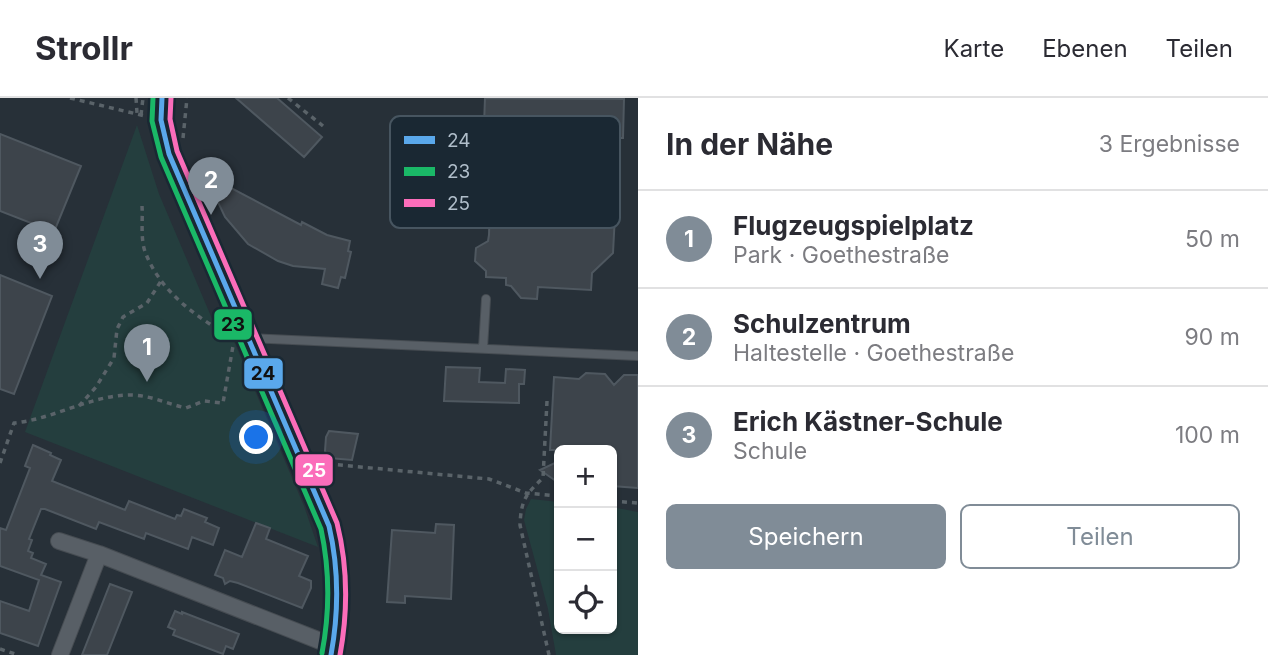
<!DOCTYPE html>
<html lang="de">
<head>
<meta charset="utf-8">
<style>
	body { margin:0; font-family:Inter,sans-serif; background:#f2f2f3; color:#2b2b33 }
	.controls { position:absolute; right:21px; bottom:21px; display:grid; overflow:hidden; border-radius:10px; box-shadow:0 2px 5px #0004 }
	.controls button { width:63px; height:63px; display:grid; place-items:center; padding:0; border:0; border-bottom:2px solid #e1e1e2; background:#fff; color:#2b2b33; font:35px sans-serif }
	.you { position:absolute; left:257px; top:340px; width:24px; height:24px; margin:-18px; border:5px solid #fff; border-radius:50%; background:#1a73e8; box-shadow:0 0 0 10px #1a73e833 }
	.badge { display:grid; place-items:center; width:46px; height:46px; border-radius:50%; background:#808c97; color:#fff; font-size:23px; font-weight:700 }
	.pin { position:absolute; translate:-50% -58px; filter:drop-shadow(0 2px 4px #0008) }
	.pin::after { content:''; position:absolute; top:37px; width:24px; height:21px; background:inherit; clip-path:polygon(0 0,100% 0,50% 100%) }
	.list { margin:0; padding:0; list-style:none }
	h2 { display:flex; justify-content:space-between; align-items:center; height:91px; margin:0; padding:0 28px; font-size:30px }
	h2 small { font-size:23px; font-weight:400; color:#7c7c81 }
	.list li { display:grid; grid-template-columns:46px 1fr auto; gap:21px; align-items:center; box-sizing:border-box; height:98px; padding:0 28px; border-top:2px solid #e1e1e2 }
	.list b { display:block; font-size:26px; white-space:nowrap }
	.list p { margin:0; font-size:23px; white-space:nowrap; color:#7c7c81 }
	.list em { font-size:23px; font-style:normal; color:#7c7c81 }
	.actions { display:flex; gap:14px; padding:21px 28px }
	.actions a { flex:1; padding:16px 0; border:2px solid #808c97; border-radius:10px; text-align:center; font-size:24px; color:#808c97 }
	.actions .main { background:#808c97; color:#fff }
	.icon { flex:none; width:38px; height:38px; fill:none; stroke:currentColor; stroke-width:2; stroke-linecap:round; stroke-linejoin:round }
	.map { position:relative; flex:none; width:638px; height:557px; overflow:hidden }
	header { display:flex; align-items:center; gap:42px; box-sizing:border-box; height:98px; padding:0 35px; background:#fff; border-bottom:2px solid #e1e1e2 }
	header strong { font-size:33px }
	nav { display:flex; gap:38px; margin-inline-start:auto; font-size:24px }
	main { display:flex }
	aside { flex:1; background:#fff }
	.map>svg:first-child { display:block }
</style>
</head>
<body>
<header>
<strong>Strollr</strong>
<nav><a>Karte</a><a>Ebenen</a><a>Teilen</a></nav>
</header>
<main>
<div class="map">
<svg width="638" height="557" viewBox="0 0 638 557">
	<rect width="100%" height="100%" fill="#273038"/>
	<path fill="#243e3e" d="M137,27L159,96L213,223L230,234L304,408L318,449L25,334Z
		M531,401L559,404V531H612V409L638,414V557H556L548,511L524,422L526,411Z"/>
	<path fill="#3d444b" stroke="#4f5860" stroke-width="2" d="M236,0H277L322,39L304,59Z
		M485,0L624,1L623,40H619L613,155L592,175L591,192L538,189L537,201L521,200L511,188L506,187V180L486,179V173L475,163L476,150L488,143L489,137L490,101L479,91L480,78L492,71V66H513V56L596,60L597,43L484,27Z
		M0,36L81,68L54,134L0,113Z
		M212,80L301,127L302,124L327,137L350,143L348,153L351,154L345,180L341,179L338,190L322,186L325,171L293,168L278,163L248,146L225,119L216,100Z
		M0,177L52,198L14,296L0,291Z
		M446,269L480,270L479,284L505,285L506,271L525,272L524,286H519V305L444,303Z
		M586,275L605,276L614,287L624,277H638V390L612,388V352H550L554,279L579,281Z
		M329,333L358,336L352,362L329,360L325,353L326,339Z
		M33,347L51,355L50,357L61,362L52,383L125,412L129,403L175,421L177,417L181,418L184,411L207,420L205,424L219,430L213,447L192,439L188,451L146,435L144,441L99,424L96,431L45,411H41L29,441L32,442L28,453L33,455L31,460L46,466L41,477L61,484L38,548L0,535V503L29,513L39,482L0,468V430L6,432L30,370L25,368Z
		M559,363V385L540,372Z
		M256,425L270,430L266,441L308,458L299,478L311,483V490L302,510L238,485L230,483L225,486L223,480L215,477L225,452L242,459Z
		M436,426L454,427L451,501L405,498V505L387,504L392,432L435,435Z
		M110,486L132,494L111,547L107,557H82Z
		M175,513L182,516V514L239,536L233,551L226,548L223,556L173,537L175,532L168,529Z"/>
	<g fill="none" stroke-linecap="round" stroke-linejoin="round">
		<g stroke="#464c52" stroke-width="10">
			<path id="lane" d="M247,240L638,258
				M483,250L486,201"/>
		</g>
		<g stroke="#464c52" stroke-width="18">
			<path id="street" d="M162,0L161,22L169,56L329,428C340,469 340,515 331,557
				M59,443L99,456L333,548
				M60,557L99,456"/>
		</g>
		<path stroke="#5a6369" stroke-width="3.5" stroke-dasharray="5 5" stroke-linecap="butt" d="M70,0L145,18
			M136,0L137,15
			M288,0L323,28
			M141,17L143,0
			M183,40L187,0
			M142,108C143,122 140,143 146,156C161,194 196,219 230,238
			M547,303L543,380C526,396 521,402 520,427L549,557
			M79,308L96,289L114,260L117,231L123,219L147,205L161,183
			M0,365L14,325C55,321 92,296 133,297C152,298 168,306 186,310L204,303L223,305L233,248
			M318,365L489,381L526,395L559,398
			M612,403L638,405
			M0,551L18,557"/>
		<use href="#lane" stroke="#585f66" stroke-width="8"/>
		<use href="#street" stroke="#585f66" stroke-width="16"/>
		<g stroke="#1a2833" stroke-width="10">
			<path id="bus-1" d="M162,0L161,22L169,56L329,428C339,471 339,513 331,557"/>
		</g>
		<g stroke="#1a2833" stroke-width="10">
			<path id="bus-2" d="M153,0L152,23L161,59L321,431C330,473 330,513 322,555"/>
		</g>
		<g stroke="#1a2833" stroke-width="10">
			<path id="bus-3" d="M171,0L170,21L177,53L337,425C348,469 348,513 340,557"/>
		</g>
		<use href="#bus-1" stroke="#5aa8eb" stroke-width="5"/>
		<use href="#bus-2" stroke="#1ab867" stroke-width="5"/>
		<use href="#bus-3" stroke="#fb6dba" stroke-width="5"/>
	</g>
	<rect x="390" y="18" width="230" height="112" rx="10" fill="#1a2833" stroke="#475560" stroke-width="2"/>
	<rect x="404" y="38" width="31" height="8" fill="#5aa8eb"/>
	<rect x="404" y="69" width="31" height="9" fill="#1ab867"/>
	<rect x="404" y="101" width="31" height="8" fill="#fb6dba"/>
	<g font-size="19" fill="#b0beca">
		<text x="447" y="49">24</text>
		<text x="447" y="80">23</text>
		<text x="447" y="112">25</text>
	</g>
	<g stroke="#1a2833" stroke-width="2.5">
		<rect x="213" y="210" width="40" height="33" rx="7" fill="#1ab867"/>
		<rect x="243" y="259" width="41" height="33" rx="7" fill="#5aa8eb"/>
		<rect x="294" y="355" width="40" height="34" rx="7" fill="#fb6dba"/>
	</g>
	<g font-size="19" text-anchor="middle" font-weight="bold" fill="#fff">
		<text x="314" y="379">25</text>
	</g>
	<g font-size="19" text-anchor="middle" font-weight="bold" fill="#111">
		<text x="233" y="233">23</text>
		<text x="263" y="282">24</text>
	</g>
</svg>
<div class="controls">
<button>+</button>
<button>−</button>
<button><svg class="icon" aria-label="locate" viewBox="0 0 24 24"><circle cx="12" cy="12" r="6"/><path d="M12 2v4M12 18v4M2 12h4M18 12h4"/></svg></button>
</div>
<div class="you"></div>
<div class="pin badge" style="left:147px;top:284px">1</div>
<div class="pin badge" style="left:211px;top:117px">2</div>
<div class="pin badge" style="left:40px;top:181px">3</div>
</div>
<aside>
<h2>In der Nähe<small>3 Ergebnisse</small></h2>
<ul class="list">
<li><span class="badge">1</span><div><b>Flugzeugspielplatz</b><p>Park · Goethestraße</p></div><em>50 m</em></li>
<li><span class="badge">2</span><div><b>Schulzentrum</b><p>Haltestelle · Goethestraße</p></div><em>90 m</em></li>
<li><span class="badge">3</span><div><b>Erich Kästner-Schule</b><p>Schule</p></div><em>100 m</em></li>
</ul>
<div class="actions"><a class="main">Speichern</a><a>Teilen</a></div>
</aside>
</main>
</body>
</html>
